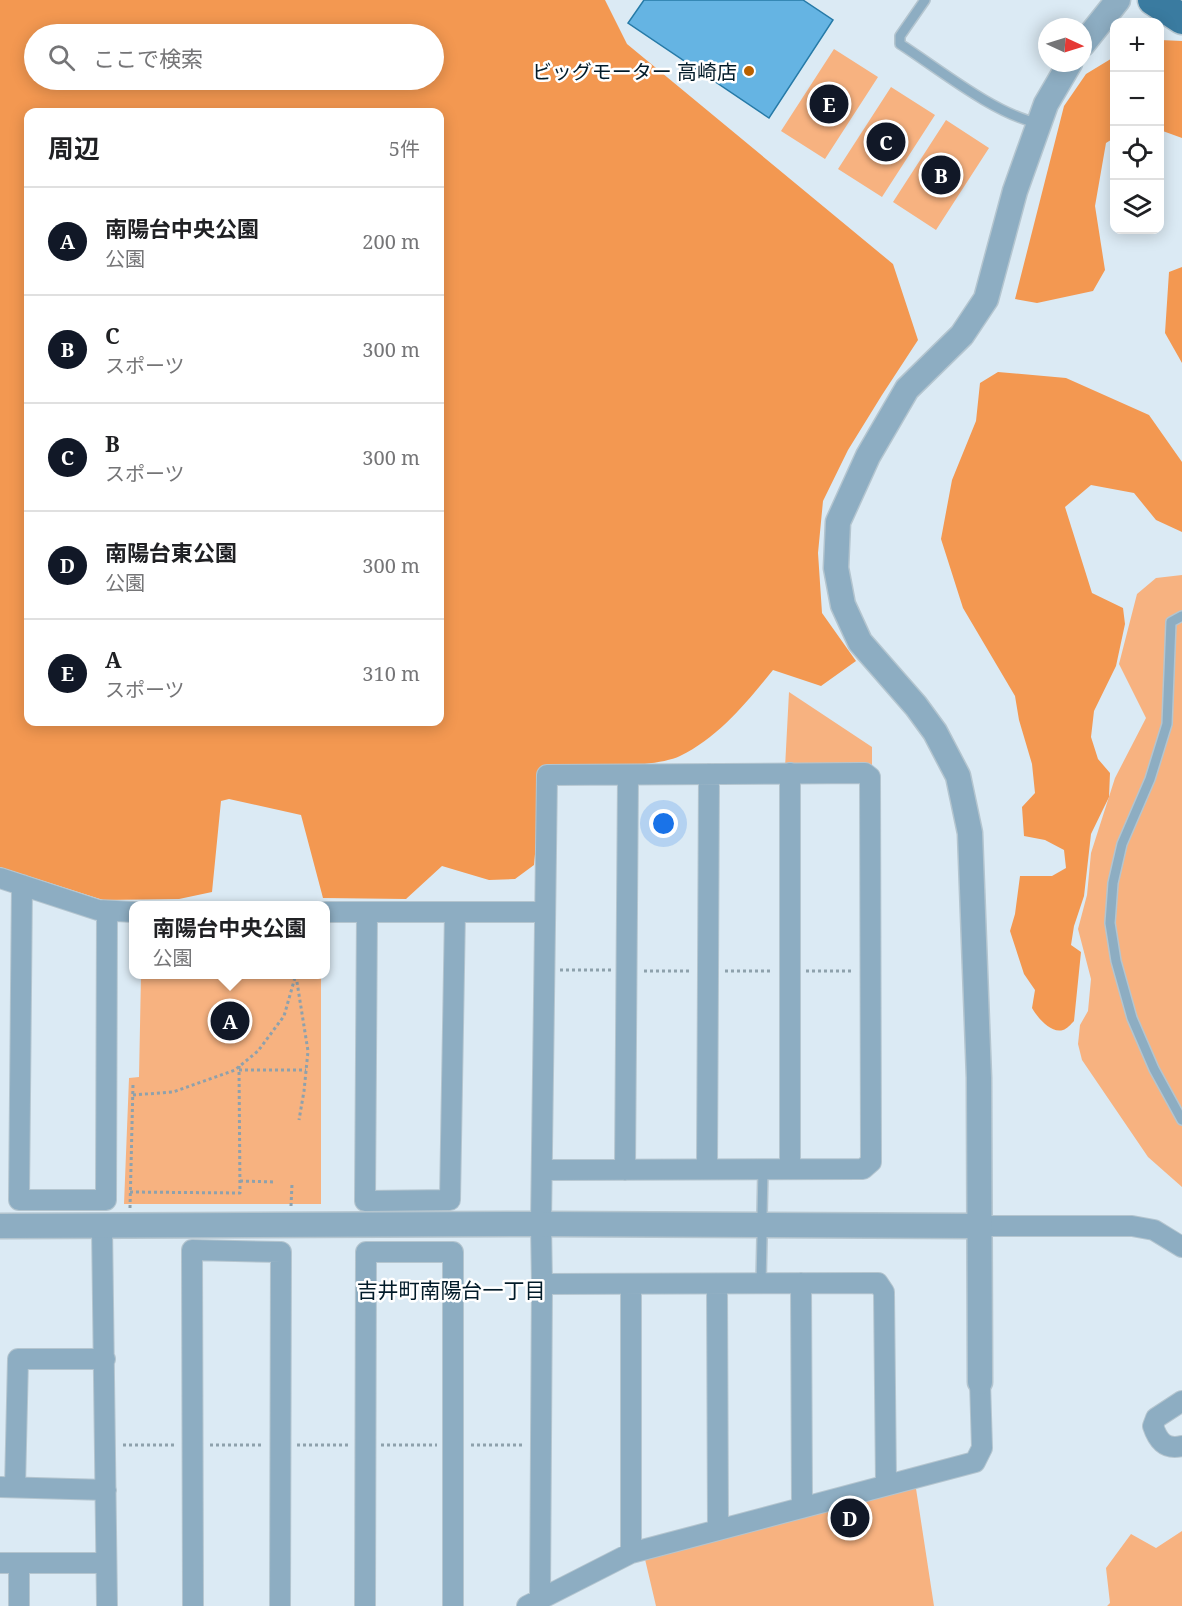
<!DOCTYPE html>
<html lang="ja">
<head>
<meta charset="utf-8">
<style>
	body { margin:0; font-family:"Noto Serif","Noto Sans JP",serif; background:#f6f6f6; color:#202124 }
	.controls { position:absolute; right:18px; top:18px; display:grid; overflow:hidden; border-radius:12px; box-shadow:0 3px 15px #0003 }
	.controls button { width:54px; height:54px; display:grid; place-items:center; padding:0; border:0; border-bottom:2px solid #e0e0e0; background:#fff; color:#202124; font:30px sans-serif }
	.compass { position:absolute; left:1038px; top:18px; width:54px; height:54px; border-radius:50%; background:#fff; box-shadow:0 3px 15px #0003; rotate:94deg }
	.you { position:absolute; left:664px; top:824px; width:21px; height:21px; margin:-15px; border:4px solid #fff; border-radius:50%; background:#1a73e8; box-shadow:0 0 0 9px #1a73e833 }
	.badge { display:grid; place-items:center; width:39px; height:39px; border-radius:50%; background:#111827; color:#fff; font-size:20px; font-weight:700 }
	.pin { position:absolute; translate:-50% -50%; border:3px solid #fff; box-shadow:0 2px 6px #0006 }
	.popup { position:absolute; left:129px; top:901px; width:201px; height:78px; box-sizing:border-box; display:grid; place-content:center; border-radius:12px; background:#fff; filter:drop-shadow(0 2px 4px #0005); font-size:20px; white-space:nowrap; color:#757577 }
	.popup b { font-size:22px; color:#202124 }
	.popup::after { content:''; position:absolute; left:50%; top:100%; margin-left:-12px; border:12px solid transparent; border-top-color:#fff }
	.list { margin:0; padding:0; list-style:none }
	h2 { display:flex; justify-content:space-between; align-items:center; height:78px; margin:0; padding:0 24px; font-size:26px }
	h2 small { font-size:20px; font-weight:400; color:#757577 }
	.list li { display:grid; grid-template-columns:39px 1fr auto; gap:18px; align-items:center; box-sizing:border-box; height:108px; padding:0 24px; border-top:2px solid #e0e0e0 }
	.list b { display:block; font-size:22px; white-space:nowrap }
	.list p { margin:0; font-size:20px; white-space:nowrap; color:#757577 }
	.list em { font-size:20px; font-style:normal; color:#757577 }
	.icon { flex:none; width:33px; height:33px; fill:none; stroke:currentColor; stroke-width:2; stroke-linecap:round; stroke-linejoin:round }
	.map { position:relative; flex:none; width:1182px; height:1606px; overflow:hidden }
	.search { position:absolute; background:#fff; box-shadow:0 3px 15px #0003; left:24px; top:24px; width:420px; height:66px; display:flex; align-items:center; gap:15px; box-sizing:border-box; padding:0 21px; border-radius:33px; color:#757577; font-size:22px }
	.panel { position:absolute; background:#fff; box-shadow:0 3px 15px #0003; left:24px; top:108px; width:420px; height:618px; border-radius:12px }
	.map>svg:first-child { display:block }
</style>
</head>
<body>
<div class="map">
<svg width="1182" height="1606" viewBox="0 0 1182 1606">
	<rect width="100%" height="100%" fill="#dbeaf4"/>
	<path fill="#f7b280" d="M834,49L878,77L825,159L781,131Z
		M891,87L935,115L882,197L838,169Z
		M946,120L989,148L936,230L893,202Z
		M1182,575V1187L1148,1157L1082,1060L1078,1044L1080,1025L1088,1011L1091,979L1078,929L1087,895L1091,853L1115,778L1146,718L1119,664L1137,594L1156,578Z
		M789,692L872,747V770L785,768Z
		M141,975H321V1204H124L129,1078L139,1077Z
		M915,1482L934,1606H656L644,1555Z
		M1182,1531V1606H1107L1110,1603L1106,1568L1131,1534L1156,1548Z"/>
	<path fill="#f39851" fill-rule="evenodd" d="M0,0H605L627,44L893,264L918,340L882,395L848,450L823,501L818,553L822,613L856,661L821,686L773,670C746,703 719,737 680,756C653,769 575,766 543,767L534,865L515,879L489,880L442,866L406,899L323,898L301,815L229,799L221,801L212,892L179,899L103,900L0,867ZM34,34H434V80H34ZM28,112H440V722H28Z
		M1160,40L1182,41V138L1160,130Z
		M1114,57V138L1106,143L1095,206L1105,270L1093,291L1037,303L1015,299L1064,106L1086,74Z
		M1182,267V363L1165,333L1169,272Z
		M998,372L1066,378L1149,415L1182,462V532L1156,520L1134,493L1091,485L1065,507L1092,593L1123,608L1125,624L1116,666L1094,711L1091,737L1098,759L1110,773L1109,797L1091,834L1084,896L1074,926L1071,945L1081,952L1074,1021C1071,1024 1067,1029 1063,1030C1051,1034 1037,1017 1032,1008L1035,990L1024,974L1010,931L1015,914L1020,876H1052L1066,868L1064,850L1045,840L1024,836L1022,807L1035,793L1032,764L1019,720L1015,696L963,608L941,539L952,480L976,421L980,383Z"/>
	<path fill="#65b4e3" stroke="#267aa7" stroke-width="1.5" d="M644,0H803L833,20L769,118L628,23Z"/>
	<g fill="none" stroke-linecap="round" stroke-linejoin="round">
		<g stroke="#b4c5cf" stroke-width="12">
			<path id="service" d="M925,0L900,36V44C939,69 993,113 1037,123
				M1182,616L1171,622L1167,724L1150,779L1122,844L1113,883L1110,923L1116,961L1132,1018L1154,1069L1182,1120
				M762,1216L763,1169
				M761,1283L762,1237"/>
		</g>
		<g stroke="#b4c5cf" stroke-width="22">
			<path id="minor" d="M0,878L98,910L134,912
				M22,885L19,1200H106L107,911
				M326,912H544
				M367,912L365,1201L450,1200L455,912
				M707,1169L709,774
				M790,1169V773
				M625,1170L628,775
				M102,1226L107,1606
				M978,1226H1132L1154,1230L1182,1247
				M801,1283L802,1508
				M542,1284L878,1283L884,1292L886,1485
				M717,1284L718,1530
				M1182,1401L1156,1418L1153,1426C1158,1441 1165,1450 1182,1446
				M0,1487L106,1490
				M15,1487L18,1359H105
				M631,1553V1284
				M0,1563H106
				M540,1599L542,1284L541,1224L547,775L865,773L870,777L871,1162L863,1169L543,1170
				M19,1606V1563
				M193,1606L192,1250L281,1252L280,1606
				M365,1606L366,1252H453V1606
				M527,1606L631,1553L975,1462L982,1448L980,1382"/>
		</g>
		<g stroke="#b4c5cf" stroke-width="27">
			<path id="tertiary" d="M1083,44L1118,0
				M0,1226L541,1224L978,1226
				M980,1382L979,1078L970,833L958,776L935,732L916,706L860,642L843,605L836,568L838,522L868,456L907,389L962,335L986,299L1015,191L1046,104L1070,63"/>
		</g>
		<g stroke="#b4c5cf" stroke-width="33">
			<path id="primary" d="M1153,0L1182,19"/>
		</g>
		<path stroke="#8ea1ac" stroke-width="3" stroke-dasharray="3 3" stroke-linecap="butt" d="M560,970H611
			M644,971H692
			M725,971H773
			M806,971H854
			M296,976L308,1051L304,1091L299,1120
			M239,1070H306
			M133,1095L173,1092L235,1070L258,1051L284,1016L296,974
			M240,1181L276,1182
			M130,1192L240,1193L239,1066
			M291,1206L292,1184
			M130,1208L133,1084
			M123,1445H176
			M210,1445H263
			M297,1445H350
			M381,1445H437
			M471,1445H524"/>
		<use href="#service" stroke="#8dadc2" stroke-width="9"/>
		<use href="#minor" stroke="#8dadc2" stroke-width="20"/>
		<use href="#tertiary" stroke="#8dadc2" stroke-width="24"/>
		<use href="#primary" stroke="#3a7ba0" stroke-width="30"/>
	</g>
	<circle fill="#ba6100" stroke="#fff" stroke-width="2" cx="749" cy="71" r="6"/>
	<g text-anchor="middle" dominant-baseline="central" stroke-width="5" stroke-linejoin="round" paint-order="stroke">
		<g font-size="20" fill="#021b29" stroke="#fff" text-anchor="end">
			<text x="737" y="71">ビッグモーター 高崎店</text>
		</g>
		<g font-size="21" fill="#021b29" stroke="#fff">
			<text x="451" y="1290">吉井町南陽台一丁目</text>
		</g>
	</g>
</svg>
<div class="controls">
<button>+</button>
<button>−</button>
<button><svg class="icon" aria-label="locate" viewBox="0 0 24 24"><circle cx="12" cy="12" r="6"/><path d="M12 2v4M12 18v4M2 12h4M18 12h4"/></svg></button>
<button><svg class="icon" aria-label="layers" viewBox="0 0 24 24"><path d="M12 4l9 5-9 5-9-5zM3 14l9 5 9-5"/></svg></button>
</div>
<svg class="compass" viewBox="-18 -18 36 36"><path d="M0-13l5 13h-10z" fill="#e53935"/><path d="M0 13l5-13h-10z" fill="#757577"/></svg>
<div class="you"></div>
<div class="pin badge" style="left:230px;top:1021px">A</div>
<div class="popup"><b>南陽台中央公園</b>公園</div>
<div class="pin badge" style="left:941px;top:175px">B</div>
<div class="pin badge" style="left:886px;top:142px">C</div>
<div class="pin badge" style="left:850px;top:1518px">D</div>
<div class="pin badge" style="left:829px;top:104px">E</div>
<div class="search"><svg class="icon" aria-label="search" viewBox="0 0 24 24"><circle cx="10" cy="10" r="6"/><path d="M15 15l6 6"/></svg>ここで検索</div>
<section class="panel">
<h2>周辺<small>5件</small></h2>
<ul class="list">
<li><span class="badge">A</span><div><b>南陽台中央公園</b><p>公園</p></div><em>200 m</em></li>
<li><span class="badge">B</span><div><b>C</b><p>スポーツ</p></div><em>300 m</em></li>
<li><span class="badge">C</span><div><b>B</b><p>スポーツ</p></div><em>300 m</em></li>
<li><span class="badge">D</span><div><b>南陽台東公園</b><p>公園</p></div><em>300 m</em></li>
<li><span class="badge">E</span><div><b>A</b><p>スポーツ</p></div><em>310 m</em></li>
</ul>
</section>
</div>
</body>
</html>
